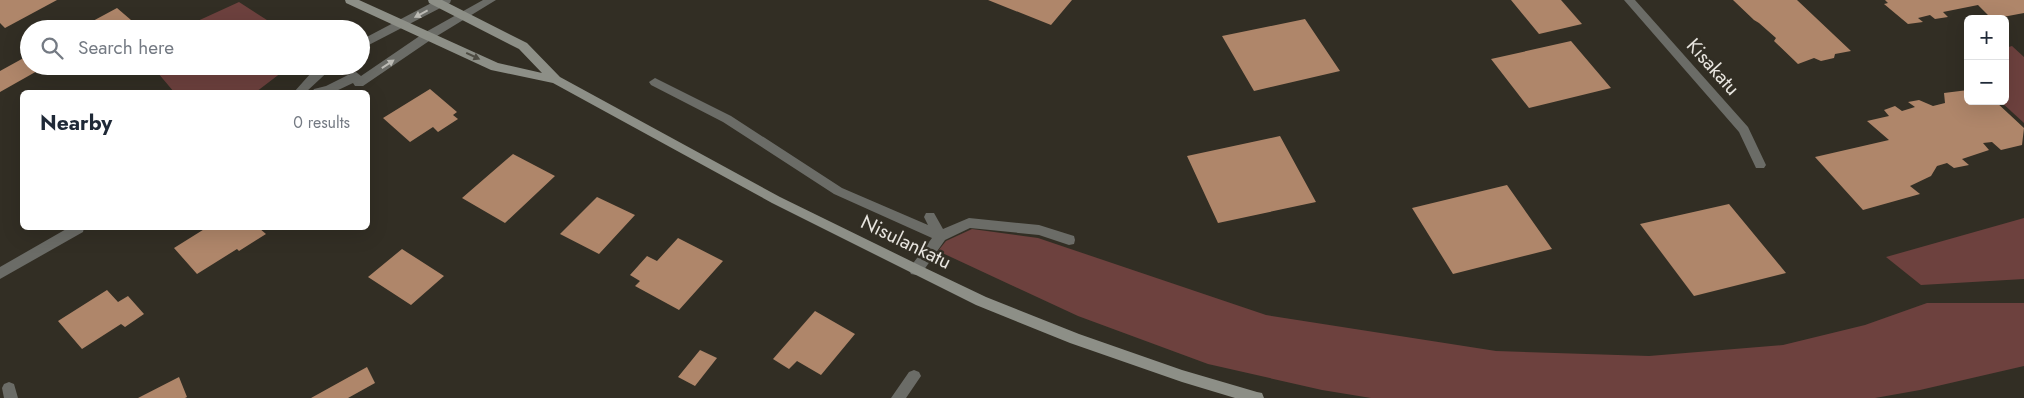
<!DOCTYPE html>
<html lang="en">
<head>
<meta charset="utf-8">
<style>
	body { margin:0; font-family:Jost,sans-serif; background:#f2f2f3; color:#1f2937 }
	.controls { position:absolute; right:15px; top:15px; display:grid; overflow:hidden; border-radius:8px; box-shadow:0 5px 20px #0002 }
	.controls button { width:45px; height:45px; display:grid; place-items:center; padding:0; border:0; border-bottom:1px solid #e0e1e3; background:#fff; color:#1f2937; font:25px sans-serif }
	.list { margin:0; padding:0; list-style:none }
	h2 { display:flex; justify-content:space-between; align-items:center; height:65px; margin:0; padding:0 20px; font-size:21px }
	h2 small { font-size:16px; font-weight:400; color:#747a83 }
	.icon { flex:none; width:28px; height:28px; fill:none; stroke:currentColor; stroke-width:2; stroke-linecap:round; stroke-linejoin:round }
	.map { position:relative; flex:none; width:2024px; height:398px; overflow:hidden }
	.search { position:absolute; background:#fff; box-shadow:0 5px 20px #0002; left:20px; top:20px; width:350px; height:55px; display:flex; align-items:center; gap:12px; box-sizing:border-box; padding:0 18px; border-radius:28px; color:#747a83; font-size:19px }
	.panel { position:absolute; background:#fff; box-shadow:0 5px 20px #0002; left:20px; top:90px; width:350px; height:140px; border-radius:8px }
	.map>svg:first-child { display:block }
</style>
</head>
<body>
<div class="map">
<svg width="2024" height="398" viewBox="0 0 2024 398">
	<rect width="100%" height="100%" fill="#322e24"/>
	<path fill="#6d413e" d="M239,2L281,29H180Z
		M2012,46L2024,57V123L2000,101H2005V48Z
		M152,66H290L256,92H174Z
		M2024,218V279L1921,285L1886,257Z
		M972,229L1038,238L1266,315L1496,351L1649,356L1783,345L1865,325L1927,303H2024V366L1920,390L1875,398H1371L1322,390L1208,364L1078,316L938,251L946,241Z"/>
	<path fill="#af866a" d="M0,0H57L5,28L0,23Z
		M988,0H1072L1051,25Z
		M1511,0H1561L1582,24L1539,34Z
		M1733,0H1797L1851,51L1835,54L1834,58L1821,61L1814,58L1798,64L1774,41L1776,38L1759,23L1754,20Z
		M1885,0H2024V13L1992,19L1978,5L1943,12L1948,17L1935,19L1930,15L1918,18L1923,22L1908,24L1884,4L1888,3Z
		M117,8L131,20L114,29H78Z
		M1305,19L1340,71L1254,91L1222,36Z
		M1571,41L1611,88L1529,108L1491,59Z
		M29,55V66H46L0,92V71Z
		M430,89L457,112L453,115L458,119L438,132L433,127L410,142L383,118Z
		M1968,90V101H1995L2024,128L2022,145L2001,150L1992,142L1983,143L1989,150L1962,159L1969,165L1954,168L1947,163L1937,166L1931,176L1910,186L1920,194L1863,210L1815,157L1889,140L1867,121L1889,116L1884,110L1895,106L1902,111L1915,107L1908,102L1919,100L1933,106L1945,103L1944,93Z
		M1280,136L1316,202L1218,223L1187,156Z
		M513,154L555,176L505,223L462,198Z
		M1507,185L1552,249L1453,274L1412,208Z
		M597,197L635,215L599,254L560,234Z
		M1729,204L1786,273L1694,296L1640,224Z
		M206,228H259L266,234L239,251L237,249L197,274L174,248Z
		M678,238L723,261L679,310L635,286L640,281L630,275L647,256L657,261Z
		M402,249L444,276L411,305L368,277Z
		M107,290L118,302L128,296L144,314L125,327L121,324L82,349L58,321Z
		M815,311L855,334L821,375L797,361L789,369L773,359Z
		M700,350L717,358L695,386L678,377Z
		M367,367L375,383L348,398H311Z
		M179,377L187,397L185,398H138Z"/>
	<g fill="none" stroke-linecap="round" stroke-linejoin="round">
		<path fill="#6b6c67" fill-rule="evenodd" d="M655,78L731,116L842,188L928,225L924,217L926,213H934L943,229L969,218L1039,225L1074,236L1075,240L1074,244L1069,245L1039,235L970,228L945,240L921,274L916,275L911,274L909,270L911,266L932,238L834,194L723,122L651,85L649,82Z"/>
		<path fill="#6b6c67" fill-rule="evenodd" d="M1624,0H1635L1748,127L1766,165L1764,168H1756L1739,132Z
			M914,370L919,372L921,376L906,398H891L909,372Z
			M9,382L14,384L18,398H4L2,388L4,384Z"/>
		<path fill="#6b6c67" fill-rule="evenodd" d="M437,0H451L450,3L361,49V40Z
			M483,0H496L432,39L363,86H355L353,83L334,92H312L314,89L326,86L352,73L356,72L361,76L424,33Z
			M320,66H334L306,92H294L311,73Z
			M68,228H84L83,232L0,279V267Z"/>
		<path fill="#8d8f87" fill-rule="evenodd" d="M345,0H359L498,63L542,73L519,49L429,3L428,0H442L527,43L560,77L780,197L921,266L986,297L1079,334L1182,370L1257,392L1262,393L1264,398H1235L1182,382L1070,343L976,305L772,203L553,83L491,70L346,3Z"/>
	</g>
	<defs><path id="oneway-solid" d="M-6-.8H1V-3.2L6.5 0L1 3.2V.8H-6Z" transform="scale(1.25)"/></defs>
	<g fill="#bcbbb5">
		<use href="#oneway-solid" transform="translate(421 14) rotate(152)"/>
		<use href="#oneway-solid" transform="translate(388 64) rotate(-34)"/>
	</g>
	<use fill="#4d4b42" href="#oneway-solid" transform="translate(473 56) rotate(25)"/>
	<g text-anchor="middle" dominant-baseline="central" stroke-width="5" stroke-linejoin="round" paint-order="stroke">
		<g font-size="20" fill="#e8e5df" stroke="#322e24">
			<text transform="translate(1713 67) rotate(48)">Kisakatu</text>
			<text transform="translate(906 242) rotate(26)">Nisulankatu</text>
		</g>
	</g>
</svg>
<div class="controls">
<button>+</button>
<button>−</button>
</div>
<div class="search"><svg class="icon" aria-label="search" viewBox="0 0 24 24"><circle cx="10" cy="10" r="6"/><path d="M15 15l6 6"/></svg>Search here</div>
<section class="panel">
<h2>Nearby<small>0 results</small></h2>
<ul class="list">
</ul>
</section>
</div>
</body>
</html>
